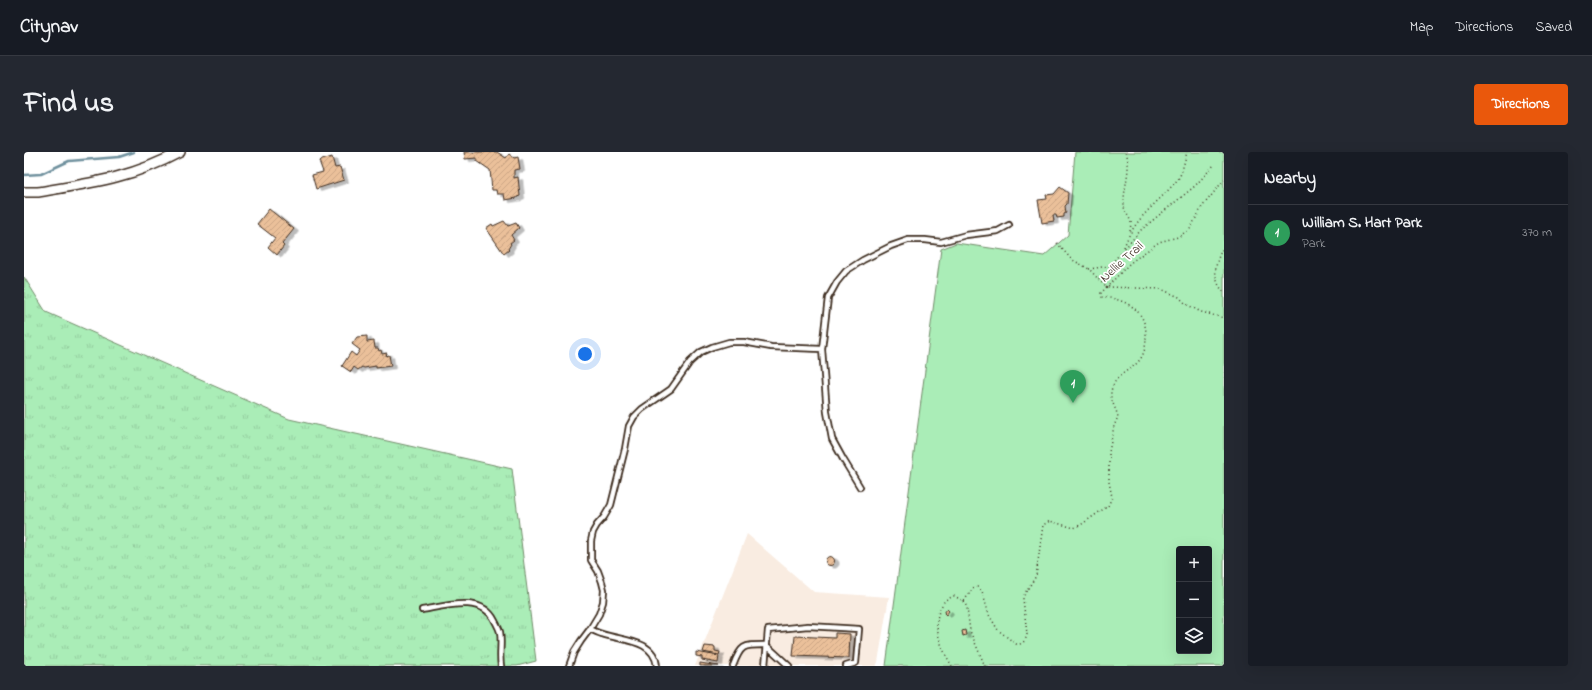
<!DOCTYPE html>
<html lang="en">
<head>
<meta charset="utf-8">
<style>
	body { margin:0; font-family:"Indie Flower",sans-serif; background:#242831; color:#f1f3f6 }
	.controls { position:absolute; right:12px; bottom:12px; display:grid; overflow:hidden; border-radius:4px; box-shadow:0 4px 16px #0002 }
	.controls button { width:36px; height:36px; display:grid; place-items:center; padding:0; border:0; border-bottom:1px solid #363941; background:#171b24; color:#f1f3f6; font:20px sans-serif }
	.you { position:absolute; left:561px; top:202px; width:14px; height:14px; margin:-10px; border:3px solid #fff; border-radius:50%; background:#1a73e8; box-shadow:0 0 0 6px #1a73e833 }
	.badge { display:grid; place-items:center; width:26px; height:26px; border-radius:50%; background:#ea580c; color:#fff; font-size:13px; font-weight:700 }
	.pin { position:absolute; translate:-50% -33px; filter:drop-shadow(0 1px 2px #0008) }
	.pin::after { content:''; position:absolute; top:21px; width:14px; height:12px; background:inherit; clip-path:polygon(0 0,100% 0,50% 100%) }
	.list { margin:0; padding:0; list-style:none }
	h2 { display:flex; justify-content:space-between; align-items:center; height:52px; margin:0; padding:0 16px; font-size:17px }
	h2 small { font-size:13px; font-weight:400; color:#9ea1a6 }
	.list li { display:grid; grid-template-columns:26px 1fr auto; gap:12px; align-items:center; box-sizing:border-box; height:56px; padding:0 16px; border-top:1px solid #363941 }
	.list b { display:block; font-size:15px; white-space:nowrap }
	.list p { margin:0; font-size:13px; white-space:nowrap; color:#9ea1a6 }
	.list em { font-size:13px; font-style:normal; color:#9ea1a6 }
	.icon { flex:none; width:22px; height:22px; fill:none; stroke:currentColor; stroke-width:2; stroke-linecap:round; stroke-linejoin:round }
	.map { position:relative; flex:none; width:1200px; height:514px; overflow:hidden; border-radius:4px }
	header { display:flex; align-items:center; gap:24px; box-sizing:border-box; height:56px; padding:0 20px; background:#171b24; border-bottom:1px solid #363941 }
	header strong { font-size:19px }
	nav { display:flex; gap:22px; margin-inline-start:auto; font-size:14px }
	.intro { display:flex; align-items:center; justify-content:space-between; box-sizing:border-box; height:96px; padding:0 24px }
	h1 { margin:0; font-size:28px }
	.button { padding:10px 18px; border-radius:4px; background:#ea580c; color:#fff; font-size:14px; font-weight:700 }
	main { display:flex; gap:24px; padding:0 24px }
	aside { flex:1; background:#171b24; border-radius:4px; box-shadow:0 4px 16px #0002 }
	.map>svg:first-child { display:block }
</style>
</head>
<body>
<header>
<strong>Citynav</strong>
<nav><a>Map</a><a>Directions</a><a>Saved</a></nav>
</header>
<div class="intro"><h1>Find us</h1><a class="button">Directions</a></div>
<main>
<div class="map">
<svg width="1200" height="514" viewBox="0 0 1200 514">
	<defs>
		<pattern id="grass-tufts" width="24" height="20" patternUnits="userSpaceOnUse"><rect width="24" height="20" fill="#aaedb7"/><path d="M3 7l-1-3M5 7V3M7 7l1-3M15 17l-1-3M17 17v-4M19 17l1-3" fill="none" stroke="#93cb9d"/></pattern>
		<pattern id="building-hatch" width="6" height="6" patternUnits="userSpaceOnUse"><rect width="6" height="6" fill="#ebc09a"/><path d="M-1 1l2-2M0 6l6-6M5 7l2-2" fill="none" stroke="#caa584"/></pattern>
		<filter id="shadow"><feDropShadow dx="4.5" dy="2.5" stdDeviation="0" flood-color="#0004"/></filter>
	</defs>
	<rect width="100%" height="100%" fill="#fff"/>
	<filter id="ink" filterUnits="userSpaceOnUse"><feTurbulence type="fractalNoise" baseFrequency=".025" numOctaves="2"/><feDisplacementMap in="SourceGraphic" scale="8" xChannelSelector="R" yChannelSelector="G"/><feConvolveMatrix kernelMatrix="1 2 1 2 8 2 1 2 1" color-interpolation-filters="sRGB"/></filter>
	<g filter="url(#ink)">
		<path fill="#f9ece1" d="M723,382L790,440L865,445L854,510L852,514H671Z"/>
		<path fill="url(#grass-tufts)" stroke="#728c6a" d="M0,125L22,160L265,267L488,317L512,509L493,514H0Z"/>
		<path fill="#aaedb7" stroke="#728c6a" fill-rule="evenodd" d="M1051,0H1200V514H862L917,97L932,91L1020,104L1044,83ZM1155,397H1185V499H1155Z"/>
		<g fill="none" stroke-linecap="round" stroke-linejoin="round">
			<path stroke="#6f919e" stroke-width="2.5" d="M0,23L17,22L45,9L95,5L110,0"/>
		</g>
		<path fill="url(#building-hatch)" stroke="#3b2a1e" filter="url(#shadow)" d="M440,0H473L482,6L485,2L490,6L494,5L496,17L490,18V26L494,25L496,44L493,45V46L481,48L480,42H473L472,38H468L466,18L453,9V6L441,7Z
			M308,5L311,16L316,15L320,28L292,37L288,23L299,20L295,9Z
			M1036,35L1044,41L1043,52L1041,54L1042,61L1040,62V65L1033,66L1032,63H1029L1030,69L1018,71L1014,48L1023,47L1022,43L1030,42Z
			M245,57L270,77L258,92L260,94L253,103L244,95L251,86L233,72Z
			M480,69L484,74L492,71L495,76L487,83L490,88L486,91L487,92L484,97L485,98L480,102L462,76L468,72L469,74Z
			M343,184V190L350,189L351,196H354L355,199L357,198L358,202L363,201L362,204L365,203L367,214L352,216V214L340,216L338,215L334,218L330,215L327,220L318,214L327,200L332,204L336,198L328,192L333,185Z
			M801.5 409a4.5 4.5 0 1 1 9 0a4.5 4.5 0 1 1-9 0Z
			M923,457L925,459L922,463L920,461Z
			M941,478L942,483L939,484L938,479Z
			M811,481L826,482L825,506L769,504L771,484L811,486Z
			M681,494L691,495V499L696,500L695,503L679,500Z
			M672,500L695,504L694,511L678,508V505L672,504Z
			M676,511L695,514H676Z"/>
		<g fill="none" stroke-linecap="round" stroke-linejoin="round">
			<g stroke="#3b2a1e" stroke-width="8">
				<path id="service" d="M836,335L819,307L808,287L803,260L798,197L804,146L813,130L822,119L839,108L867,94L884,88H901L917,90L942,83L974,79L985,73
					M398,458C421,454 458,442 471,469C473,473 475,476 476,480C478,491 475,503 477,514
					M566,477C570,479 574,481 578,482C598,489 630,487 633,514
					M545,514L550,500L557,489L566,477L575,462L579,450L580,438L578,430L574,419L567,408V389L569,380L573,373L580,365L587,353L601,297L605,274L610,265L618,257L647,237L666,210L677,200L688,195L705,190H720L747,195L798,197
					M709,514C717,492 720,493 742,493L765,514
					M741,514L744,478L784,474L835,477L832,511L822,514"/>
			</g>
			<g stroke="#3b2a1e" stroke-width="12">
				<path id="minor" d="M0,40H14C67,31 108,26 156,0"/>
			</g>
			<path stroke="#3b2a1e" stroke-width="1.5" stroke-dasharray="1 3" stroke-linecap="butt" d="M1102,0C1108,18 1099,35 1100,53C1100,60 1105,64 1107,70C1107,73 1106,77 1106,80
				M1033,91L1047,107L1065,117L1079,132L1085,135L1137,137L1155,145L1162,152L1177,160L1200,166
				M1200,94C1191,109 1187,127 1200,140
				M1100,95C1111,64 1136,50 1154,27C1158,22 1161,7 1163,0
				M1065,117L1085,114L1088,111L1118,77L1171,34L1191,12
				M940,449L950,435H954L958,439L965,463L974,478L992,492C998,493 1002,489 1003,482L999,447L1001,441L1012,424L1019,373L1026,369L1050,376L1058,372L1084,354L1088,345L1085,330V300L1090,274L1094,265C1092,255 1084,247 1088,236C1094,219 1109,219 1117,206C1121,200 1122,191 1122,185C1123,158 1102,147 1078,145L1077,141L1106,111L1135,90L1154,85L1166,77L1178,55L1200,28
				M928,514C919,499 910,480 914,463C915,458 918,453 921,448L930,444L940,449L943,456L946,479L961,514"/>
			<use href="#service" stroke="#fff" stroke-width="4.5"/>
			<use href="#minor" stroke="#fff" stroke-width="9"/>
		</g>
	</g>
	<g text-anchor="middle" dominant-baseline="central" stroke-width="3.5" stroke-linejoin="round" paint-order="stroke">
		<g font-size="13" fill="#3b2a1e" stroke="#fff">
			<text transform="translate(1098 110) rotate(-42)">Nellie Trail</text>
		</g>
	</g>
</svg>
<div class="controls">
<button>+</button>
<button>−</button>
<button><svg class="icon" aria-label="layers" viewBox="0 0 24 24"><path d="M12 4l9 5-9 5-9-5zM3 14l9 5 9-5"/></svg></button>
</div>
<div class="you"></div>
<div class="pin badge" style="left:1049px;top:251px;background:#2e9e5b">1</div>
</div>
<aside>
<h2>Nearby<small></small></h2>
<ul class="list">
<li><span class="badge" style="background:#2e9e5b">1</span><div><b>William S. Hart Park</b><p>Park</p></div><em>370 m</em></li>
</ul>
</aside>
</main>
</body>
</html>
